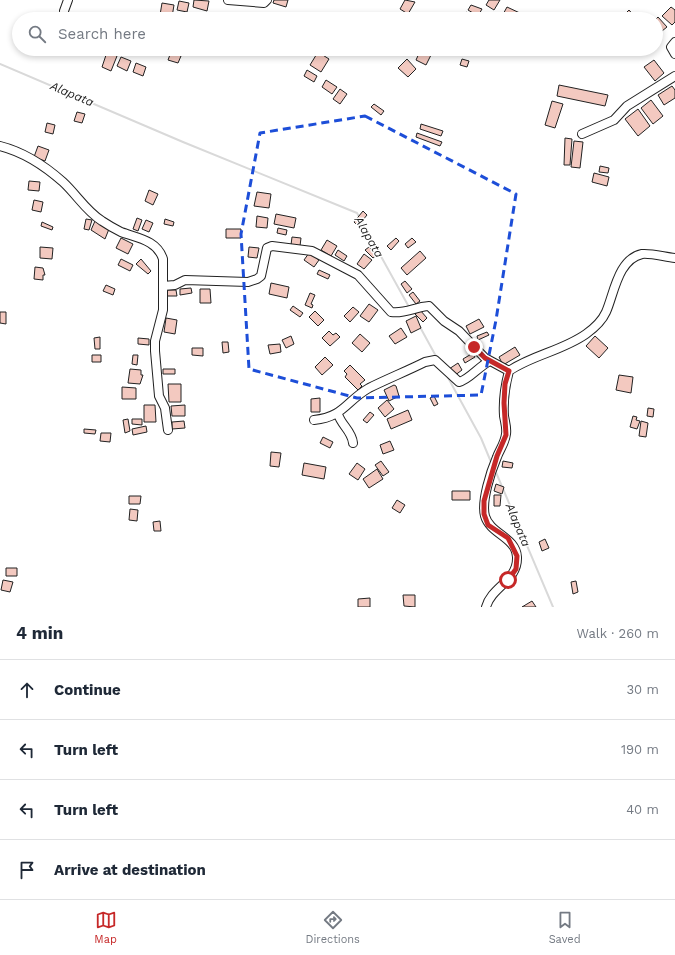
<!DOCTYPE html>
<html lang="en">
<head>
<meta charset="utf-8">
<style>
	body { margin:0; font-family:"Work Sans",sans-serif; background:#f2f2f3; color:#1f2937 }
	.stop { position:absolute; width:12px; height:12px; margin:-9px; border:3px solid #c62828; border-radius:50%; background:#fff }
	.stop.end { background:#c62828; border-color:#fff; box-shadow:0 1px 4px #0008 }
	.list { margin:0; padding:0; list-style:none }
	h2 { display:flex; justify-content:space-between; align-items:center; height:52px; margin:0; padding:0 16px; font-size:17px }
	h2 small { font-size:13px; font-weight:400; color:#747a83 }
	.list li { display:grid; grid-template-columns:26px 1fr auto; gap:12px; align-items:center; box-sizing:border-box; height:60px; padding:0 16px; border-top:1px solid #e0e1e3 }
	.list b { display:block; font-size:15px; white-space:nowrap }
	.list em { font-size:13px; font-style:normal; color:#747a83 }
	.icon { flex:none; width:22px; height:22px; fill:none; stroke:currentColor; stroke-width:2; stroke-linecap:round; stroke-linejoin:round }
	.map { position:relative; flex:none; width:675px; height:607px; overflow:hidden }
	.search { position:absolute; background:#fff; box-shadow:0 2px 6px #0003; left:12px; right:12px; top:12px; height:44px; display:flex; align-items:center; gap:10px; box-sizing:border-box; padding:0 14px; border-radius:22px; color:#747a83; font-size:15px }
	.sheet { height:292px; background:#fff }
	nav { display:flex; justify-content:space-around; align-items:center; box-sizing:border-box; height:56px; border-top:1px solid #e0e1e3; background:#fff; font-size:11px; color:#747a83 }
	nav a { display:grid; justify-items:center; gap:2px }
	nav .on { color:#c62828 }
	.map>svg:first-child { display:block }
</style>
</head>
<body>
<div class="map">
<svg width="675" height="607" viewBox="0 0 675 607">
	<rect width="100%" height="100%" fill="#fff"/>
	<g fill="none" stroke-linecap="round" stroke-linejoin="round">
		<path stroke="#d9d9d9" stroke-width="2" d="M0,64L183,142L357,213L409,307
			M420,327L437,358
			M446,374L481,438L491,462
			M495,470L553,607"/>
	</g>
	<path fill="#f3c9c0" stroke="#222" d="M194,0L209,1L207,11L193,7Z
		M274,0H288L286,7L273,3Z
		M405,0L415,2L408,14L400,9Z
		M489,0H500L494,10L486,5Z
		M179,1L189,3L187,12L177,10Z
		M162,3L174,5L172,17L160,15Z
		M471,5L482,9L478,16L468,10Z
		M507,7L522,14L519,19L501,18Z
		M671,7L675,10V22L672,25L662,16Z
		M629,10L636,18L635,19H631L626,13Z
		M466,12L477,19H461Z
		M200,15L214,17V19H200Z
		M658,17L667,27L657,35L656,19Z
		M421,49H434L426,65L416,60Z
		M107,52L117,56L111,71L102,67Z
		M171,52L181,56L178,63L168,60Z
		M318,52L329,59L321,72L310,65Z
		M121,57L131,61L127,71L117,66Z
		M407,59L416,69L408,77L398,68Z
		M462,59L469,61L467,67L460,65Z
		M654,60L664,73L655,81L644,67Z
		M136,63L146,67L143,76L133,72Z
		M307,70L317,76L314,82L304,76Z
		M326,80L337,87L332,94L322,87Z
		M559,85L608,95L605,106L557,96Z
		M672,86L675,90V98L664,105L658,95Z
		M340,89L347,94L340,104L333,99Z
		M651,100L663,116L653,124L641,108Z
		M552,101L563,104L555,128L545,125Z
		M374,104L384,111L381,115L371,107Z
		M638,109L650,126L638,136L625,119Z
		M77,112L85,114L82,123L74,121Z
		M47,123L55,125L53,134L45,132Z
		M421,124L443,131L441,136L420,129Z
		M417,133L442,142L440,146L416,137Z
		M565,138L572,139L570,165H564Z
		M574,141L583,142L580,168L571,167Z
		M38,146L49,150L45,161L34,157Z
		M600,166L609,168L608,173L599,172Z
		M594,173L609,177L607,186L592,182Z
		M29,181L40,182L39,191L28,190Z
		M149,190L158,194L153,205L145,201Z
		M257,192L271,194L269,208L254,206Z
		M34,200L43,202L41,212L32,210Z
		M363,211L367,215L358,226L354,222Z
		M276,214L296,218L294,228L274,224Z
		M257,216L268,218L267,228L256,227Z
		M137,218L142,220L138,231L133,229Z
		M86,219L92,220L89,230L84,229Z
		M165,219L174,222L173,226L164,224Z
		M146,220L153,223L149,232L142,229Z
		M95,221L109,229L105,239L91,230Z
		M42,222L53,227L52,230L41,226Z
		M278,228L287,230L286,235L277,233Z
		M226,229H241V238H226Z
		M292,237L301,238L300,246L291,245Z
		M121,238L133,244L128,254L116,248Z
		M396,238L399,241L391,250L387,246Z
		M412,238L416,242L408,248L405,244Z
		M327,240L337,246L331,256L321,250Z
		M40,247L53,248L52,259L40,258Z
		M249,247L259,248L257,258L248,257Z
		M369,247L377,255L373,258L365,250Z
		M338,250L347,256L344,261L335,255Z
		M420,251L426,258L407,275L401,268Z
		M309,253L319,260L314,267L304,260Z
		M364,254L372,260L364,269L357,264Z
		M121,259L133,265L130,271L118,265Z
		M141,259L151,271L148,274L136,264Z
		M35,267L43,268L45,275H43V280L34,279Z
		M319,270L330,275L328,279L317,274Z
		M405,281L412,289L407,293L401,284Z
		M271,283L289,287L287,298L269,294Z
		M106,285L115,289L113,295L103,291Z
		M191,288L192,293L180,295V289Z
		M200,289H210L211,303H200Z
		M166,290H176L177,296H166Z
		M413,292L420,301L416,304L409,295Z
		M310,293L315,295L311,304L313,305L312,308L305,305Z
		M369,304L378,310L369,322L360,316Z
		M293,306L303,313L300,317L290,310Z
		M353,307L359,312L350,322L344,316Z
		M420,310L427,318L423,322L415,314Z
		M315,311L324,320L318,326L309,317Z
		M0,312H6V324L0,323Z
		M416,316L421,328L411,333L406,321Z
		M166,318L177,320L175,334L164,332Z
		M479,319L484,327L470,334L466,326Z
		M401,328L407,337L395,344L389,336Z
		M329,331L333,335L336,333L340,337L330,346L322,338Z
		M487,332L489,335L478,340L477,336Z
		M360,334L370,343L362,352L352,343Z
		M291,336L294,344L286,348L282,340Z
		M595,336L608,348L599,358L586,346Z
		M100,337V349H95L94,338Z
		M138,338L149,339V345L138,344Z
		M222,342H228L229,352L223,353Z
		M280,344L281,352L270,354L268,345Z
		M515,347L520,355L503,365L499,357Z
		M192,348H203V356L192,355Z
		M473,353L475,357L465,363L463,359Z
		M92,355H101V362H92Z
		M133,355H138L137,365L132,364Z
		M325,357L333,365L322,375L315,367Z
		M458,363L462,370L454,376L449,369Z
		M350,365L365,380L360,384L362,386L358,390L345,377L347,374L344,371Z
		M130,369L141,370V375H143L140,384L128,383Z
		M163,369H175V374H163Z
		M619,375L633,377L631,393L616,390Z
		M168,384H181V402H169Z
		M394,385L396,386L399,396L389,401L384,390Z
		M122,387L136,388V399H122Z
		M434,396L438,404L434,406L430,398Z
		M320,398V412H311V399Z
		M387,400L394,409L385,417L378,408Z
		M144,405H155L156,422H144Z
		M185,405V416H172L171,406Z
		M648,408L654,409L653,417L647,416Z
		M408,410L412,420L391,429L387,419Z
		M370,412L374,415L367,423L363,420Z
		M633,416L637,417L636,420L640,421L637,429L630,427Z
		M128,419L130,431L125,433L123,420Z
		M132,419H142V425L132,424Z
		M184,421L185,428L172,429V422Z
		M641,421L648,423L646,437L639,436Z
		M146,426L147,432L133,435L132,429Z
		M84,429L96,430L95,434L84,433Z
		M101,433H111L110,442L100,441Z
		M323,437L333,442L330,448L320,443Z
		M390,441L394,450L383,454L380,445Z
		M271,452L281,453L279,467L270,466Z
		M381,461L389,472L383,476L375,465Z
		M503,461L513,463L512,468L502,467Z
		M304,463L326,467L324,479L302,475Z
		M357,463L365,469L358,480L349,474Z
		M377,469L383,479L369,488L363,479Z
		M496,484L504,487L502,494L494,491Z
		M452,491H470V500H452Z
		M494,495H501L500,506H494Z
		M129,496H141L140,504H129Z
		M397,500L405,505L400,513L392,508Z
		M130,509L138,510L137,521L129,520Z
		M160,521L161,531H154L153,522Z
		M545,539L549,548L542,551L539,542Z
		M6,568H17V576H6Z
		M3,580L13,582L10,592L1,590Z
		M576,581L578,592L573,594L571,582Z
		M403,595H415V607L404,606Z
		M370,598V607H358V599Z
		M532,601L536,607H522Z"/>
	<g fill="none" stroke-linecap="round" stroke-linejoin="round">
		<g stroke="#222" stroke-width="10">
			<path id="minor" d="M228,0L264,3L267,0
				M64,11L68,0
				M675,42L671,47L675,54
				M582,134L614,120L627,106L675,76
				M0,146C24,152 45,166 63,182C77,195 86,211 102,221C108,225 115,229 121,232C137,238 157,240 163,259V310L155,341V351L159,396L165,408L168,430
				M163,286L175,285L185,280L248,282L257,279L261,276L267,248L272,246L312,251L358,275L391,312C406,314 414,307 429,306L444,321L459,331L485,358L509,371C532,355 562,351 586,334C593,329 602,321 606,312C614,294 618,259 642,254C651,253 665,257 675,258
				M338,414C341,425 352,431 353,443
				M314,420C344,417 346,401 369,388C387,379 407,371 425,362L435,360L459,382C469,380 479,366 490,361
				M486,607C492,586 518,581 517,557C516,537 490,534 485,516C481,501 491,471 497,457C500,449 505,443 506,434C507,428 505,422 504,416C503,401 505,386 509,371"/>
		</g>
		<use href="#minor" stroke="#fff" stroke-width="8"/>
	</g>
	<g fill="none" stroke-linecap="round" stroke-linejoin="round">
		<path stroke="#c62828" stroke-width="5" d="M474,347L485,358L509,371L505,384L504,403L506,435L497,456L484,501V514L488,525L508,538L517,556L516,569L508,580"/>
	</g>
	<path fill="none" stroke="#1d4ed8" stroke-width="3" stroke-dasharray="8 5" stroke-linejoin="round" d="M365,116L516,194L496,320L481,395L357,398L249,369L241,234L260,133Z"/>
	<g text-anchor="middle" dominant-baseline="central" stroke-width="3" stroke-linejoin="round" paint-order="stroke">
		<g font-size="12" font-style="italic" fill="#222" stroke="#fff">
			<text transform="translate(72 94) rotate(23)">Alapata</text>
			<text transform="translate(369 237) rotate(60)">Alapata</text>
			<text transform="translate(518 525) rotate(67)">Alapata</text>
		</g>
	</g>
</svg>
<div class="stop" style="left:508px;top:580px"></div>
<div class="stop end" style="left:474px;top:347px"></div>
<div class="search"><svg class="icon" aria-label="search" viewBox="0 0 24 24"><circle cx="10" cy="10" r="6"/><path d="M15 15l6 6"/></svg>Search here</div>
</div>
<section class="sheet">
<h2>4 min<small>Walk · 260 m</small></h2>
<ul class="list">
<li><svg class="icon" aria-label="ahead" viewBox="0 0 24 24"><path d="M12 20V5M6 11l6-6 6 6"/></svg><div><b>Continue</b></div><em>30 m</em></li>
<li><svg class="icon" aria-label="left" viewBox="0 0 24 24"><path d="M17 20v-9H6M10 6l-5 5 5 5"/></svg><div><b>Turn left</b></div><em>190 m</em></li>
<li><svg class="icon" aria-label="left" viewBox="0 0 24 24"><path d="M17 20v-9H6M10 6l-5 5 5 5"/></svg><div><b>Turn left</b></div><em>40 m</em></li>
<li><svg class="icon" aria-label="arrive" viewBox="0 0 24 24"><path d="M6 21V4h12l-3 4 3 4H6"/></svg><div><b>Arrive at destination</b></div></li>
</ul>
</section>
<nav>
<a class="on"><svg class="icon" aria-label="map" viewBox="0 0 24 24"><path d="M3 6l6-2 6 2 6-2v14l-6 2-6-2-6 2zM9 4v14M15 6v14"/></svg>Map</a>
<a><svg class="icon" aria-label="directions" viewBox="0 0 24 24"><path d="M12 3l9 9-9 9-9-9zM9 14v-3h6M13 9l2 2-2 2"/></svg>Directions</a>
<a><svg class="icon" aria-label="saved" viewBox="0 0 24 24"><path d="M7 4h10v16l-5-4-5 4z"/></svg>Saved</a>
</nav>
</body>
</html>
